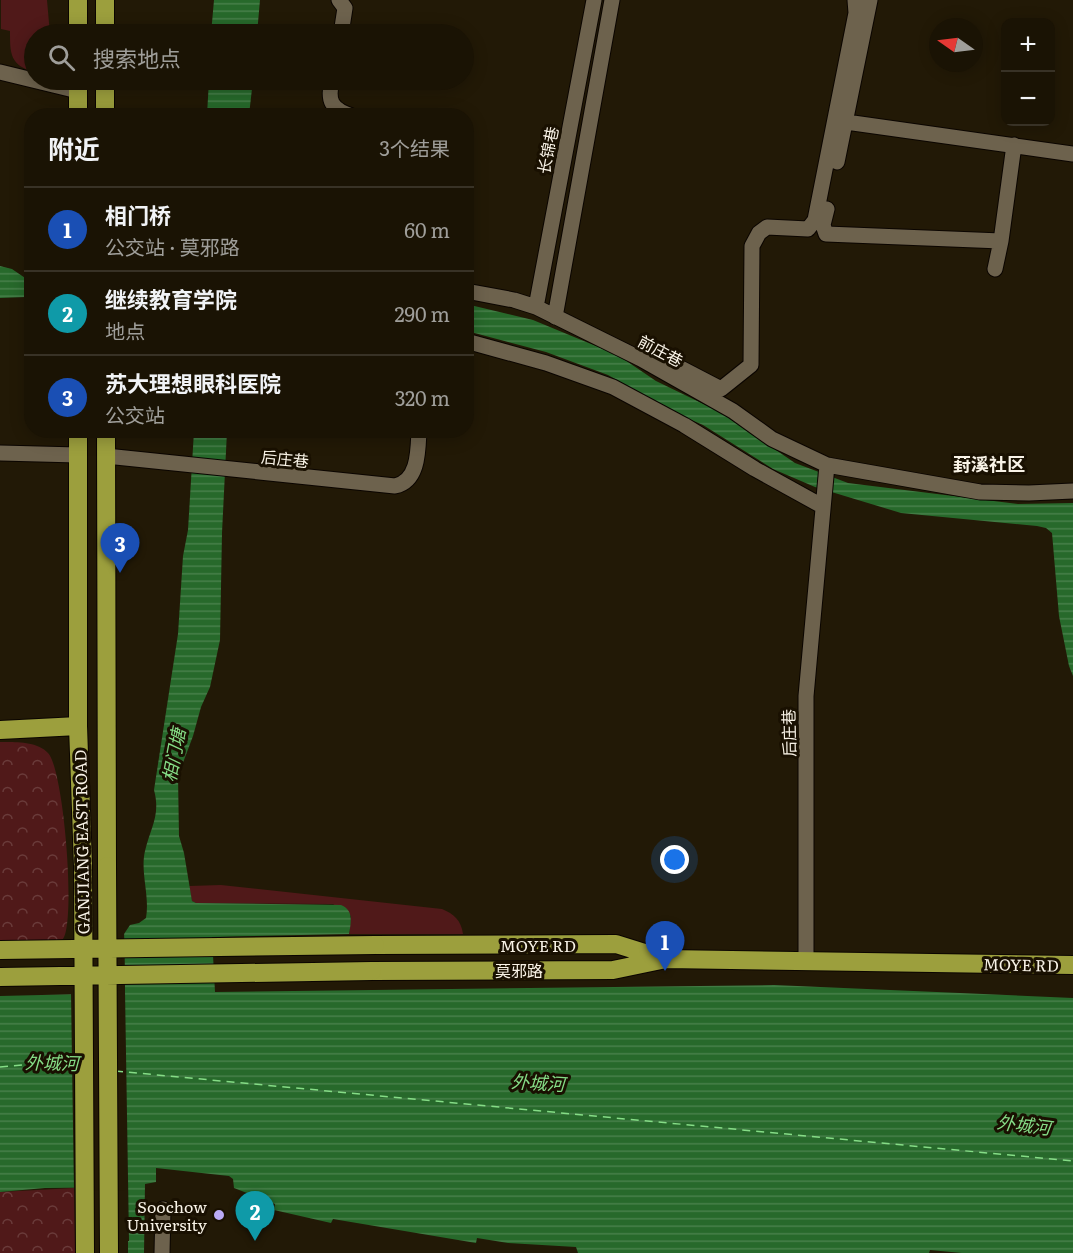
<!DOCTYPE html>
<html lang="zh">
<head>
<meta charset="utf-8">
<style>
	body { margin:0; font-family:Literata,"Noto Sans SC",serif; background:#231c0e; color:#f1f3f6 }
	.controls { position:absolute; right:18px; top:18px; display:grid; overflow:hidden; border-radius:12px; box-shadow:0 3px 15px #0003 }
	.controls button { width:54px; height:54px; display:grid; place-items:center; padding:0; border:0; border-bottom:2px solid #383226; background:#1a1304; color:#f1f3f6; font:30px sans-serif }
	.compass { position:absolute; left:929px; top:18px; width:54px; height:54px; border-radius:50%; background:#1a1304; box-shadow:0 3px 15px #0003; rotate:284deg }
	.you { position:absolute; left:675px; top:860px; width:21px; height:21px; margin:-15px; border:4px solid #fff; border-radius:50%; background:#1a73e8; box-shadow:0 0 0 9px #1a73e833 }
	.badge { display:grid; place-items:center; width:39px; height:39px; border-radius:50%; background:#ea580c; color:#fff; font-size:20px; font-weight:700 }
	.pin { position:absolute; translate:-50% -50px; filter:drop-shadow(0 2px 3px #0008) }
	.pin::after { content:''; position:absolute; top:32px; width:21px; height:18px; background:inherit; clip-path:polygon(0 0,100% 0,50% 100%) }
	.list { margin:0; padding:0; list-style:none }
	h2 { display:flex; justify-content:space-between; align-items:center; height:78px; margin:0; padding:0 24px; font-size:26px }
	h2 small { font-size:20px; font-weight:400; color:#9f9e9a }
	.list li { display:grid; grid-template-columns:39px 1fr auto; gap:18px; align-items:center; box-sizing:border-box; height:84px; padding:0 24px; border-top:2px solid #383226 }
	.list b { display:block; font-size:22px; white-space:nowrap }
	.list p { margin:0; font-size:20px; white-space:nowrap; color:#9f9e9a }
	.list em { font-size:20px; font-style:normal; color:#9f9e9a }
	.icon { flex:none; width:33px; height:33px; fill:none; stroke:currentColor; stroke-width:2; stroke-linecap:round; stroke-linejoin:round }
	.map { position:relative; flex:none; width:1073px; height:1253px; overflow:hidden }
	.search { position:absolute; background:#1a1304; box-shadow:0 3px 15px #0003; left:24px; top:24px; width:450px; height:66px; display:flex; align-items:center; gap:15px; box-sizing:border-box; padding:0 21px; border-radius:33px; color:#9f9e9a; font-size:22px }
	.panel { position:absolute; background:#1a1304; box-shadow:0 3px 15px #0003; left:24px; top:108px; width:450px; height:330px; border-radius:24px }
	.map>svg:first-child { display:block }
</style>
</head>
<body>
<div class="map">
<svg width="1073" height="1253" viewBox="0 0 1073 1253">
	<defs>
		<pattern id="park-crowns" width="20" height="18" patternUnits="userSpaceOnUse" patternTransform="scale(1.5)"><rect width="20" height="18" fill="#501919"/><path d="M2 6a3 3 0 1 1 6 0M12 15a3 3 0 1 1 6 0" fill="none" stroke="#6a3b3a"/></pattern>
		<pattern id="water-rules" width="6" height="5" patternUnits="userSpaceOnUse" patternTransform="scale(1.5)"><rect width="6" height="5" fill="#27692b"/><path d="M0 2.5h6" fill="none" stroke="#477f4a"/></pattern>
	</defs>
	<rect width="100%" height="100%" fill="#221906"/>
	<path fill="#501919" d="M1,0H47L50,34H34V72C10,65 10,54 10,31L1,29Z
		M221,885L442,909C454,914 461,920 463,934H349L351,916L333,904L196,903L192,901L189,886Z"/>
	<path fill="url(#park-crowns)" d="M0,742C15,742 37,741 48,753C64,770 76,921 63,939L56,942L0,944Z
		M74,1188L75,1253H0V1192Z"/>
	<path fill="url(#water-rules)" d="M214,0H260L257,34H211Z
		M209,80H253L249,115H207Z
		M0,266L12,269L31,282V299L26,297L0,298Z
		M466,304L533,320L608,351L625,360L656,381L722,413L795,463L848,483L1018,504L1073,503V676L1069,666L1059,616L1052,533L1046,528L1037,526L901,513L815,487L773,469L703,425L673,412L608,375L546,352L467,331Z
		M194,431H227L222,533L220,640L210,687L201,707L193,736L178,776L179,836L184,853L192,901L196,903L341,905C354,910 351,923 349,934L212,937L215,992L774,985L1073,998V1253H962L930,1250L929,1253H578L576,1247L508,1243L477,1238L476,1243L333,1219L331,1223L274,1210L275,1204L234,1188L233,1179L229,1176L156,1168V1182L145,1184L144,1253H128V1187L45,1188L0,1192V996L125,993L124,934L130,925L139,923L146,918C150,896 140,872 145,851C150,829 161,815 154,790L178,634L183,556L188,530Z"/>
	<path fill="#221906" d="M124,929L129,1241H126V1190L74,1191L71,992L122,990L121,935Z"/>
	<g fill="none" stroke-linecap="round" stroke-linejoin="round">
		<path stroke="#85dc86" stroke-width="1.5" stroke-dasharray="8 6" stroke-linecap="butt" d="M0,1067L35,1064L75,1067
			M115,1071L1073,1161"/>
		<g stroke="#0b0500" stroke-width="17">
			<path id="minor" d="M339,0L345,8L341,34
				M0,72L78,91
				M332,80C327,101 331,109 352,116
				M846,122L1073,154
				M837,162L870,0
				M827,209L823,225L826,234L1001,241L1014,145
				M995,269L1001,241
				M466,291L514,300L536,307L641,359L733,411L772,439L827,465L980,492L1029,493L1073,491
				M536,307L594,0
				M555,317L612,0
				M466,341L546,363L613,387L684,425L755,469L822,506
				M650,360L669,362L721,389L751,365L752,246L759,233L767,227L808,229L815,220L856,13L855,0
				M0,453L78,455
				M106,456L395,486C419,481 418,450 419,430
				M806,961V696L827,465
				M162,1253L163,1209"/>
		</g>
		<g stroke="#0b0500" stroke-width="20">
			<path id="major" d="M78,0V34
				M105,0V34
				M78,80V116
				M105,80V116
				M78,430V726L83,866
				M106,430L107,866
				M0,730L78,726
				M375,945L616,944L664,959
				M372,971L613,970L666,959L1073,965"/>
		</g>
		<use href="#minor" stroke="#6d624d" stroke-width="15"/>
		<use href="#major" stroke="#9c9f3d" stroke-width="18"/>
		<g stroke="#0b0500" stroke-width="20" stroke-linecap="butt">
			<path id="major-bridge" d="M83,866L85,1253
				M107,866L109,1253
				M0,950L375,945
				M0,977L372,971"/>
		</g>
		<use href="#major-bridge" stroke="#9c9f3d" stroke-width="18"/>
	</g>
	<circle fill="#baaaf6" stroke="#191001" stroke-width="2" cx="219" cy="1215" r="6"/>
	<g text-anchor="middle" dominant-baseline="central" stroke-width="6" stroke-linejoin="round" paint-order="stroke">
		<g font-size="16" fill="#f9f3e7" stroke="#191001">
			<text transform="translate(547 150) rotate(-79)">长锦巷</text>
			<text transform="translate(661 350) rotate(28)">前庄巷</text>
			<text transform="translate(285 458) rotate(6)">后庄巷</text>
			<text transform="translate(788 733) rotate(-91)">后庄巷</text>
			<text transform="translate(81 842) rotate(-91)">GANJIANG EAST ROAD</text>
			<text x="538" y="945">MOYE RD</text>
			<text transform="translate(1021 964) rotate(1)">MOYE RD</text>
			<text x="519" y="970">莫邪路</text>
		</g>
		<g font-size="16" fill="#f9f3e7" stroke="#191001" text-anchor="end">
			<text x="207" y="1206">Soochow<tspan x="207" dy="18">University</tspan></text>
		</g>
		<g font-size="18" font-weight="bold" fill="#f9f3e7" stroke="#191001">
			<text x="989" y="463">葑溪社区</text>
		</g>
		<g font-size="18" font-style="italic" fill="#85dc86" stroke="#191001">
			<text transform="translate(173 755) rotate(-79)">相门塘</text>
			<text transform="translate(52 1062) rotate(1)">外城河</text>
			<text transform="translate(538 1082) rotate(3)">外城河</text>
			<text transform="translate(1024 1124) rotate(7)">外城河</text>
		</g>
	</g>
</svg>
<div class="controls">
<button>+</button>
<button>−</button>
</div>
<svg class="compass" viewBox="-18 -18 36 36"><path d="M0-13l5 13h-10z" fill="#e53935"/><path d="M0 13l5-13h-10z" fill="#9f9e9a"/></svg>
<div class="you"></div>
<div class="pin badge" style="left:665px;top:971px;background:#1a4fb4">1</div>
<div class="pin badge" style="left:255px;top:1241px;background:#0f9aa8">2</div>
<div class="pin badge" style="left:120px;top:573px;background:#1a4fb4">3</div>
<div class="search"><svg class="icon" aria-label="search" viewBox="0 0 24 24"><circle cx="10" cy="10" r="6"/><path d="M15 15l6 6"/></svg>搜索地点</div>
<section class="panel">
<h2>附近<small>3个结果</small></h2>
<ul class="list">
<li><span class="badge" style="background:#1a4fb4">1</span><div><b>相门桥</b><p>公交站 · 莫邪路</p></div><em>60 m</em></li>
<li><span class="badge" style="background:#0f9aa8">2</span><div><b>继续教育学院</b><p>地点</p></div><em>290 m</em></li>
<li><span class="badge" style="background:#1a4fb4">3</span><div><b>苏大理想眼科医院</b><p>公交站</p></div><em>320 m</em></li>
</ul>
</section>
</div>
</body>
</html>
